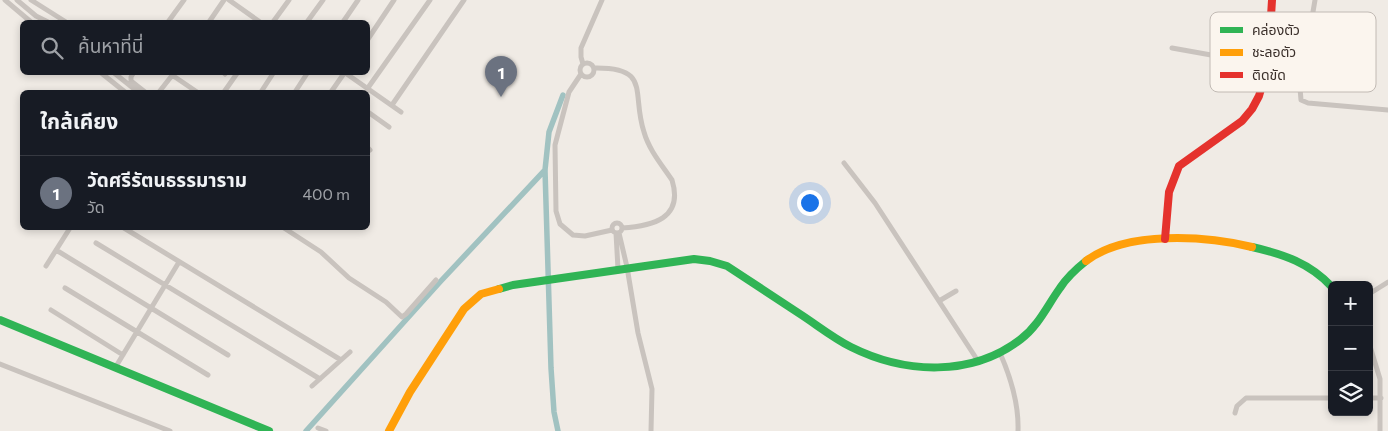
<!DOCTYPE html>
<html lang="th">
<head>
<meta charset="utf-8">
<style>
	body { margin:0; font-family:Commissioner,"Noto Sans Thai",sans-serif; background:#242831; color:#f1f3f6 }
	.controls { position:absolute; right:15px; bottom:15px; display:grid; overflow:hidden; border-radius:8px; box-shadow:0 2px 8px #0003 }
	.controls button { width:45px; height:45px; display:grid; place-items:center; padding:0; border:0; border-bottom:1px solid #363941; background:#171b24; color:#f1f3f6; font:25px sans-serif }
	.you { position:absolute; left:809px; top:202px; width:18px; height:18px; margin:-12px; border:4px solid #fff; border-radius:50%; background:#1a73e8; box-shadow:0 0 0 8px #1a73e833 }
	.badge { display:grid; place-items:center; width:32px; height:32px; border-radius:50%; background:#7a716c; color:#fff; font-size:16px; font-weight:700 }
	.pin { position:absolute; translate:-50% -41px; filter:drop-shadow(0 1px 2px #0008) }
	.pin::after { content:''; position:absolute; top:26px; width:18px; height:15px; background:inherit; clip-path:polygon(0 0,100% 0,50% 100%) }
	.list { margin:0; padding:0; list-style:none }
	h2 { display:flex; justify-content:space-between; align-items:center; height:65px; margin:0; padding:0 20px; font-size:21px }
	h2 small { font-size:16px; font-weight:400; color:#9ea1a6 }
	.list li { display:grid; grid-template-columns:32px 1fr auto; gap:15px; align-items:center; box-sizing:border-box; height:75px; padding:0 20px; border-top:1px solid #363941 }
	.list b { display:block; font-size:19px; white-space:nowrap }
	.list p { margin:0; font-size:16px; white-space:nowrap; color:#9ea1a6 }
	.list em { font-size:16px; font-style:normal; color:#9ea1a6 }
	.icon { flex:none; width:28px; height:28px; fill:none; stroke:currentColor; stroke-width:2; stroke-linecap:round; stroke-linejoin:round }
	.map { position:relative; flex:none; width:1388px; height:431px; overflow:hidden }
	.search { position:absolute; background:#171b24; box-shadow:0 2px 8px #0003; left:20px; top:20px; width:350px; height:55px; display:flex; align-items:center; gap:12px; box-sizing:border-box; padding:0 18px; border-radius:8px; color:#9ea1a6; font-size:19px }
	.panel { position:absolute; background:#171b24; box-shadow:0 2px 8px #0003; left:20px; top:90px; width:350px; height:140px; border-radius:8px }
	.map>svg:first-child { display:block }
</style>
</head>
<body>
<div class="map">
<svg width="1388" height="431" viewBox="0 0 1388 431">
	<rect width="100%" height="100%" fill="#f0ebe5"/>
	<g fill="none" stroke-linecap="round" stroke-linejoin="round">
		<path stroke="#a1c2c1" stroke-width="5.5" d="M306,431L440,282L545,170
			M558,431L554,412L551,368L545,170L549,132L563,95"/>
		<path stroke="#c9c3be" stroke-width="5" d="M5,0L31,22
			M17,0L36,16L48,22
			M31,0L66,22
			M229,0L260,22
			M1315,0L1300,88L1301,100L1308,103L1388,110
			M168,22L184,0
			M209,22L224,0
			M273,22L289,0
			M307,22L323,0
			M343,22L358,0
			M368,39L394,0
			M1172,48L1267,65
			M580 70a7 7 0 1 1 14 0a7 7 0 1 1-14 0Z
			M583,64L581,57V48L602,0
			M594,68C652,67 631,93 644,132C649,150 662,165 672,180C684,219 652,226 622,228
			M100,72L125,92
			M113,72L138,92
			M134,72L131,77V81L145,92
			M223,72L225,74
			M344,72L401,112
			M581,74L569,92L555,145L556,211L560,224L573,235L585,236L612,230
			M172,75L197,92
			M159,92L174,73
			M224,92L238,72
			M261,92L274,72
			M295,92L308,72
			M331,92L345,72
			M365,92L430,0
			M392,105L464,0
			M368,112L389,127
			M368,148L370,150
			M844,163L875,203L978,361
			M612 228a5 5 0 1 1 10 0a5 5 0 1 1-10 0Z
			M124,228L341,360
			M284,228L321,252L349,278L386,302L402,317L406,314L436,280
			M616,233L618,269
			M619,233L627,267L638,333L652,389L651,431
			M96,243L320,379
			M56,250L228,355
			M46,266L70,228
			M65,288L208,375
			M1369,294L1388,282
			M939,301L956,291
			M51,310L123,355
			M1369,343L1380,379V431
			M1000,353C1011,378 1019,404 1018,431
			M0,364L170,431
			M115,368L179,262
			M312,386L350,352
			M1369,398H1381
			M1235,413L1237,406L1246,398H1332
			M318,428L326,431"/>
		<path stroke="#30b455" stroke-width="8" d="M1252,247C1283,254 1310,263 1332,287
			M499,289L513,285L694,259L710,261L727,266C751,282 776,298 800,314C817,325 833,338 851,347C905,374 972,377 1021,339C1039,325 1047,306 1060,288C1067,277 1076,269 1086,261
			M0,320L269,431"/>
		<path stroke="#ff9f0a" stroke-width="8" d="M1086,261C1127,230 1206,236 1252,247
			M389,431L410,392L464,309L481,294L499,289"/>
		<path stroke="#e5322d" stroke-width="8" d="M1165,239L1169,192L1179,166L1242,121L1252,109L1259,96L1268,65L1272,0"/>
	</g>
	<rect x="1210" y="12" width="166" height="80" rx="8" fill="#fbf5ee" stroke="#c1bab4" stroke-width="1"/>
	<rect x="1220" y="27" width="23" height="6" fill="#30b455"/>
	<rect x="1220" y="49" width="23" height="7" fill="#ff9f0a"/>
	<rect x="1220" y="72" width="23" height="6" fill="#e5322d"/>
	<g font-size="14" fill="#3b302b">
		<text x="1252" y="35">คล่องตัว</text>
		<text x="1252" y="57">ชะลอตัว</text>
		<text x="1252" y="80">ติดขัด</text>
	</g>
</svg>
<div class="controls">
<button>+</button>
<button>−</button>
<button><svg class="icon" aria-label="layers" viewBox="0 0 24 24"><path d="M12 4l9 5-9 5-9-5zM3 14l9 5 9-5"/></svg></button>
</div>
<div class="you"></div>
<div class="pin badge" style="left:501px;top:97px;background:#6b7280">1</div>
<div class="search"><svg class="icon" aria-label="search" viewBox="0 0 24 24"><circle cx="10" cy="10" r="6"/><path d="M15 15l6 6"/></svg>ค้นหาที่นี่</div>
<section class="panel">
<h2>ใกล้เคียง<small></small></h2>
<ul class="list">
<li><span class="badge" style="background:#6b7280">1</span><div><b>วัดศรีรัตนธรรมาราม</b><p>วัด</p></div><em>400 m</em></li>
</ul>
</section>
</div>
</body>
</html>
